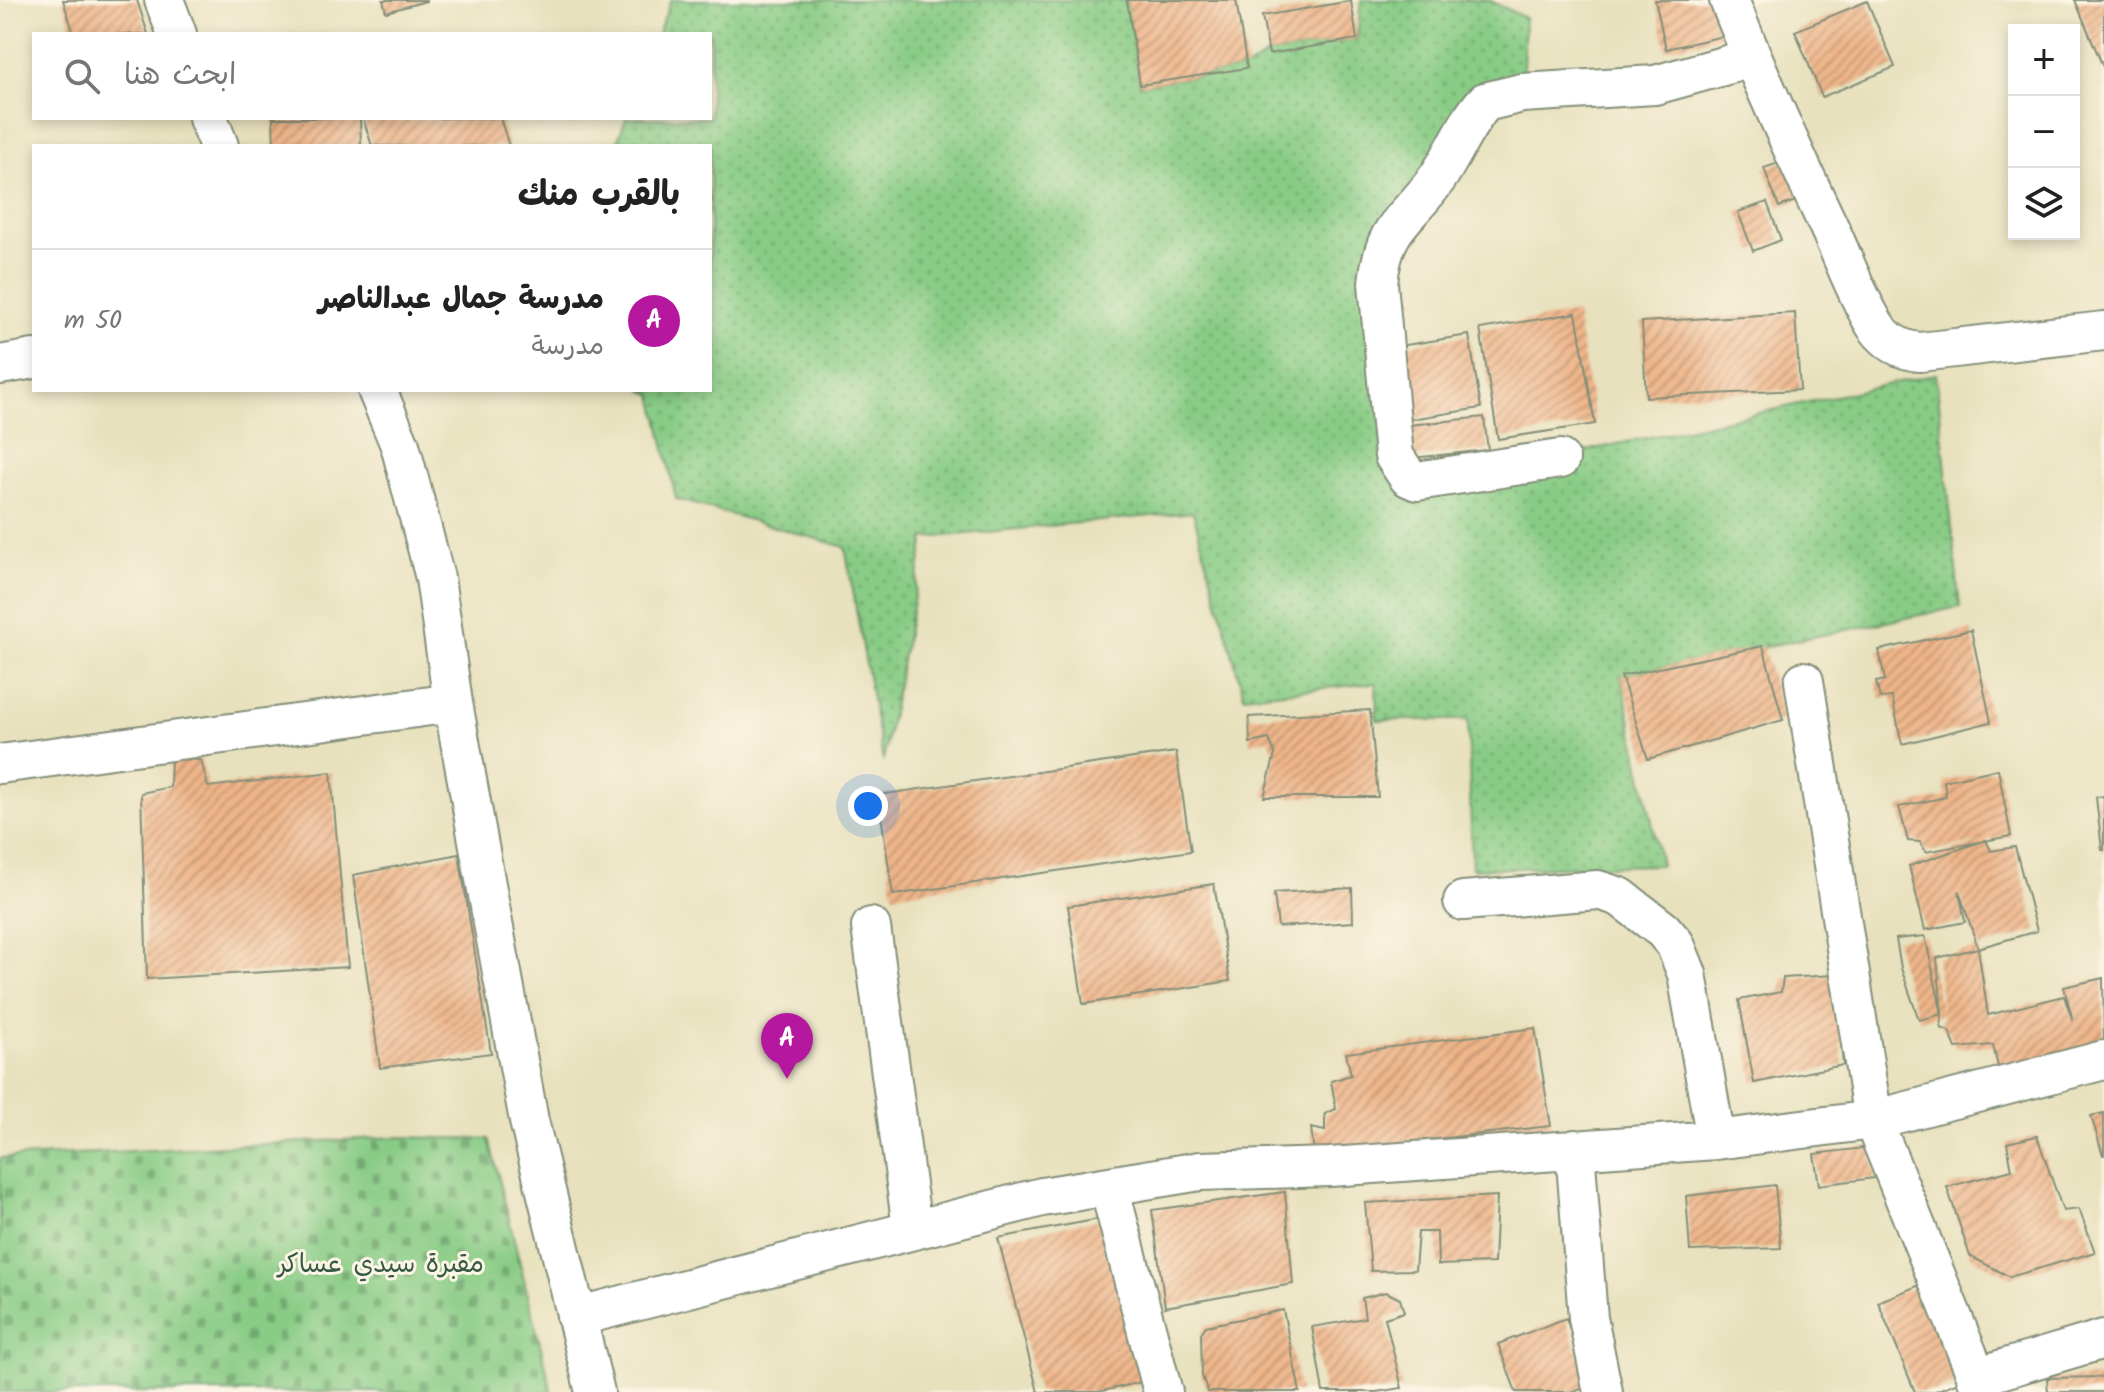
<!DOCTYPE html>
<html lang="ar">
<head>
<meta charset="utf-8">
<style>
	body { margin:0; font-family:Kalam,"Playpen Sans Arabic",sans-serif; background:#f2f2f2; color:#222; direction:rtl }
	.controls { position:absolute; right:24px; top:24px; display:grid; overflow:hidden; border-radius:0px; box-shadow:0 4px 12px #0003 }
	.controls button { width:72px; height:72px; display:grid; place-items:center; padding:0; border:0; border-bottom:2px solid #e0e0e0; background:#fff; color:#222; font:40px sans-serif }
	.you { position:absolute; left:868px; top:806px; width:28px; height:28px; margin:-20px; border:6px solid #fff; border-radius:50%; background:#1a73e8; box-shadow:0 0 0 12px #1a73e833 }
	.badge { display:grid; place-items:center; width:52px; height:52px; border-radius:50%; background:#b5179e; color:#fff; font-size:26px; font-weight:700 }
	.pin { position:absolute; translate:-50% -66px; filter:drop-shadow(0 2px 4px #0008) }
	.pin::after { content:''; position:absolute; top:42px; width:28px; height:24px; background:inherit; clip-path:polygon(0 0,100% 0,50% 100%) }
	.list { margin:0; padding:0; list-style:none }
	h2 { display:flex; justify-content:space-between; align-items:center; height:104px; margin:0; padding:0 32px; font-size:34px }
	h2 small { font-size:26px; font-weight:400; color:#767676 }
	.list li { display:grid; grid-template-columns:52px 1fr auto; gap:24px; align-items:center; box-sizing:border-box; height:144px; padding:0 32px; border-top:2px solid #e0e0e0 }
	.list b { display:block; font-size:30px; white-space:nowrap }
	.list p { margin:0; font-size:26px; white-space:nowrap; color:#767676 }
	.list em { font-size:26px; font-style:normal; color:#767676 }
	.icon { flex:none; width:44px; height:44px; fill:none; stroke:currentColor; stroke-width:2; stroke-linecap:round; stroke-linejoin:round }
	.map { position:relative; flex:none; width:2104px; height:1392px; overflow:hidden; direction:ltr }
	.search { position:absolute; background:#fff; box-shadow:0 4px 12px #0003; left:32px; top:32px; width:680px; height:88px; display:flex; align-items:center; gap:20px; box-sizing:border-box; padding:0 28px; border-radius:0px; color:#767676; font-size:30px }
	.panel { position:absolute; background:#fff; box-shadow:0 4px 12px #0003; left:32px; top:144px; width:680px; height:248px; border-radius:0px; direction:rtl }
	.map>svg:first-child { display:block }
</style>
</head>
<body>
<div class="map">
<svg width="2104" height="1392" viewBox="0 0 2104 1392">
	<defs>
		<pattern id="green-dots" width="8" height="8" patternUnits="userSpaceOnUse" patternTransform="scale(2)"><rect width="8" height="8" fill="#88cc85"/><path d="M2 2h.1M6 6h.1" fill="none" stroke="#6fa76e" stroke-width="1.8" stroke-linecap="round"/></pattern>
		<pattern id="cemetery-stones" width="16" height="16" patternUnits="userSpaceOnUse" patternTransform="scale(2)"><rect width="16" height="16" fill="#88cc85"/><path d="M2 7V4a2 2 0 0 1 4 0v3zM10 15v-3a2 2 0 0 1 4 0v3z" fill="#6fa76e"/></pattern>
		<pattern id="building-hatch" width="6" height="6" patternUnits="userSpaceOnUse" patternTransform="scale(2)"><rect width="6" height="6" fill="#efb589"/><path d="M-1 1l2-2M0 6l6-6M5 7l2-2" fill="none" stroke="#c19471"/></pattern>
	</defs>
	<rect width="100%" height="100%" fill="#fcf5e5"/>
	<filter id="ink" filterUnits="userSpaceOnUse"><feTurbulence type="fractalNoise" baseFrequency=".0125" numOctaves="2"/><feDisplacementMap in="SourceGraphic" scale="16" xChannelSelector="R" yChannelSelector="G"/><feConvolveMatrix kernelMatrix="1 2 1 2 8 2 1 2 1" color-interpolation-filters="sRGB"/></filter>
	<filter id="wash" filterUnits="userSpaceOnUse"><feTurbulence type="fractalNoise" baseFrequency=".006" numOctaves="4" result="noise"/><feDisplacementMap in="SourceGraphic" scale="32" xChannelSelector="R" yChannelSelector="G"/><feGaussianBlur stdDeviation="1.8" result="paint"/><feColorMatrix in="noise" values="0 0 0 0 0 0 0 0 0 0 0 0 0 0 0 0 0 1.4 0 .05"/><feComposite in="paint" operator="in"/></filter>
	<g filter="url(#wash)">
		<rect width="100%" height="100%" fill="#e8e1be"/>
		<path fill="url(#green-dots)" stroke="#54845c" stroke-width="2" d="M671,0H1127L1140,85L1247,68L1269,54L1357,39L1361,0H1489L1525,18L1522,93L1475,114L1378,283L1408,476L1581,452L1936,374L1960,607L1621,676L1661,865L1472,869L1468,720H1377L1376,683L1244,696L1193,512L925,538L883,761L845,547L676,499L653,395L642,390H710V146H616L626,118H710V34H658Z"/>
		<path fill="url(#cemetery-stones)" stroke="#54845c" stroke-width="2" d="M397,1137L489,1139L552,1392H0V1158Z"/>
		<g id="blocks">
			<path fill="url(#building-hatch)" d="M63,0H137L148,34H74Z
				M383,0H426V1L386,12Z
				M1127,0H1236L1247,68L1140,85Z
				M1655,0H1716L1724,36L1666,49Z
				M2075,0H2104V69Z
				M1351,1L1357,39L1269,54L1262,16Z
				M1867,1L1895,67L1822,97L1795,31Z
				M273,118H360L361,146H274Z
				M363,118H500L509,146H372Z
				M1793,158L1807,197L1779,207L1764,168Z
				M1767,202L1781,240L1753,251L1738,212Z
				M1576,313L1595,424L1498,439L1480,329Z
				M1795,313L1800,390L1646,397L1642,322Z
				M1469,335L1481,408L1411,419L1399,346Z
				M1484,417L1488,450L1412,458L1409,425Z
				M1971,630L1991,722L1902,744L1892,697L1880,698L1876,682L1885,680L1879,650Z
				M1763,646L1783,720L1648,759L1621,676Z
				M1370,710L1378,797H1264L1275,754L1269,739L1250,743L1249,717Z
				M1176,752L1191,851L893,895L878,795Z
				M171,759L201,760L208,787L331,772L348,967L147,979L141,793L170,787Z
				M1998,769L2011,836L1926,852L1920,842L1908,841L1899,807L1946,797L1944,781Z
				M2104,796V850H2102L2096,797Z
				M1986,840L1991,851L2015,847L2037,931L1978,948L1959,891L1965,922L1925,930L1909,866Z
				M459,854L491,1053L380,1068L353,875Z
				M1214,884L1230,981L1083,1004L1068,906Z
				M1352,888L1353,922L1278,927L1274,893Z
				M1925,936L1942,1014L1937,958L1978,948L1988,1015L2064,996L2073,1021L2064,987L2103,978L2104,1044L2000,1076L1993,1045L1956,1048L1949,1031L1941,1028L1942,1014L1919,1020L1901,968L1896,939Z
				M1835,975L1843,1065L1754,1083L1739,1000L1781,992L1783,978Z
				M1535,1028L1551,1126L1314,1153L1311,1128L1325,1131V1114L1336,1109L1331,1081L1351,1075L1346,1053Z
				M2104,1113V1155H2103L2091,1116Z
				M2037,1136L2063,1211L2079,1209L2095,1252L2010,1277L1970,1256L1947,1187L2012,1170L2007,1143Z
				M1871,1147L1875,1178L1819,1185L1814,1154Z
				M1775,1185L1781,1248L1690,1251L1686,1196Z
				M1285,1192L1293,1284L1165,1307L1152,1210Z
				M1497,1196L1494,1263L1438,1265L1437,1232H1418L1415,1270L1371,1271L1365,1203Z
				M1100,1219L1142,1382L1098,1392H1038L998,1238Z
				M1932,1280L1971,1377L1933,1392H1915L1878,1302Z
				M1386,1292L1400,1299L1404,1312L1385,1318L1402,1388L1376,1392H1323L1312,1327L1365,1318L1362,1298Z
				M1283,1310L1300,1392H1208L1202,1376L1201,1333L1206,1326Z
				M1566,1318L1590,1385L1571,1392H1516L1498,1344Z
				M2104,1377V1392H2048L2047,1378Z"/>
		</g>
	</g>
	<g filter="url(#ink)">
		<use href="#blocks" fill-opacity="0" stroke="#848f79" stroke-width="2"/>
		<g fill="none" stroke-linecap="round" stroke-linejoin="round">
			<g stroke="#848f79" stroke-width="42">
				<path id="minor" d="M164,0L177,34
					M1729,0C1759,76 1793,151 1828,225C1843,257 1856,294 1875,325C1887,342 1900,350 1920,352L2104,331
					M208,118L219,146
					M0,365L34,359
					M377,390L400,445L435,578L453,703L529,1121L595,1392
					M1560,459L1417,481L1408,477L1394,456L1378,283C1384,222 1408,221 1438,177C1455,152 1465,124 1485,102L1522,93L1655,85L1752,58
					M1804,681L1873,1120L1983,1392
					M0,764L453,703
					M1463,901L1598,890L1620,897L1663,930L1675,944L1687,974L1716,1140
					M871,927L912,1228
					M1575,1149L1588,1318L1603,1392
					M1109,1187L1163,1392
					M576,1317L1042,1197L1200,1171L1330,1167L1716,1140L1873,1120L2104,1060
					M1976,1377L2104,1339"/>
			</g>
			<use href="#minor" stroke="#fff" stroke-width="38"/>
		</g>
	</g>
	<g text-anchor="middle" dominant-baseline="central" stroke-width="6" stroke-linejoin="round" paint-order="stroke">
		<g font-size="26" fill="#345a44" stroke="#fcf5e5">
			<text x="381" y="1265">مقبرة سيدي عساكر</text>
		</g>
	</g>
</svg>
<div class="controls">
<button>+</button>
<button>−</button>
<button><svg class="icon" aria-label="layers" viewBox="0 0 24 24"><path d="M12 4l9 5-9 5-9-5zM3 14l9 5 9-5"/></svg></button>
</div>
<div class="you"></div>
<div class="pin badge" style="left:787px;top:1079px">A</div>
<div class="search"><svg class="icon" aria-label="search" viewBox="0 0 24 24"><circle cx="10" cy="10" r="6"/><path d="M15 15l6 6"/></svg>ابحث هنا</div>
<section class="panel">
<h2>بالقرب منك<small></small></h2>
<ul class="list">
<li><span class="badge">A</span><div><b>مدرسة جمال عبدالناصر</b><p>مدرسة</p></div><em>50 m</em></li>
</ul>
</section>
</div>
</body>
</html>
